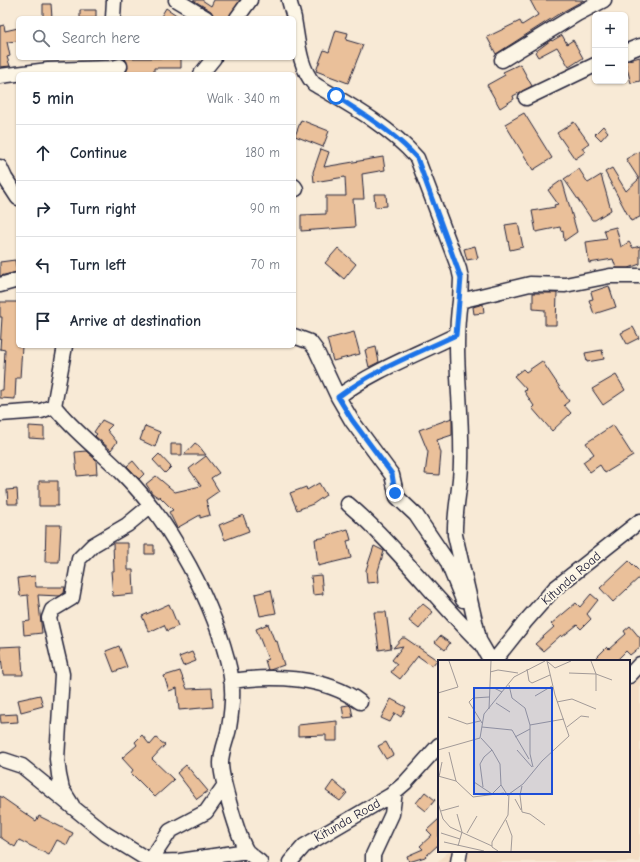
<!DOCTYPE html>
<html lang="en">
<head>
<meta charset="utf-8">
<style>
	body { margin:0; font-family:"Comic Neue",sans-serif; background:#f2f2f3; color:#1f2937 }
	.controls { position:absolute; right:12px; top:12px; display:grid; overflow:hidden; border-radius:6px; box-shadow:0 1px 3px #0004 }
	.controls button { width:36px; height:36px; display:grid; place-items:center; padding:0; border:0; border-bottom:1px solid #e0e1e3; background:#fff; color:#1f2937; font:20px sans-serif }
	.stop { position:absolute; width:12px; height:12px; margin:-9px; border:3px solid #1a73e8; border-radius:50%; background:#fff }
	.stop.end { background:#1a73e8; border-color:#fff; box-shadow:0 1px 4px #0008 }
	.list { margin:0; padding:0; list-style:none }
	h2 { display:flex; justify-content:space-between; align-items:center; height:52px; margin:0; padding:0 16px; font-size:17px }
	h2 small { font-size:13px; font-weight:400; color:#747a83 }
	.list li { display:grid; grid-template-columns:26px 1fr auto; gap:12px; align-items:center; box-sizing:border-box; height:56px; padding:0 16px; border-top:1px solid #e0e1e3 }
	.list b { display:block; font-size:15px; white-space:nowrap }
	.list em { font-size:13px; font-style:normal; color:#747a83 }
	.icon { flex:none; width:22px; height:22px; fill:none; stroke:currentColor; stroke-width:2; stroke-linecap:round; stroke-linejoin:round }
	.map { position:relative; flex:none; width:640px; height:862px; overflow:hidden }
	.search { position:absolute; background:#fff; box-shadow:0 1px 3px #0004; left:16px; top:16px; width:280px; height:44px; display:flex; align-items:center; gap:10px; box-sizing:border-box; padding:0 14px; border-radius:6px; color:#747a83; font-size:15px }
	.panel { position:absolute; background:#fff; box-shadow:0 1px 3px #0004; left:16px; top:72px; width:280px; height:276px; border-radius:6px }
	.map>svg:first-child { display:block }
</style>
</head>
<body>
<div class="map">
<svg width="640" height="862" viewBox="0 0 640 862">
	<rect width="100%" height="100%" fill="#f8ead6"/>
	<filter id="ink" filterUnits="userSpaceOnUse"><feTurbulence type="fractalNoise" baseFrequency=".025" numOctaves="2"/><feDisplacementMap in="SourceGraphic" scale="8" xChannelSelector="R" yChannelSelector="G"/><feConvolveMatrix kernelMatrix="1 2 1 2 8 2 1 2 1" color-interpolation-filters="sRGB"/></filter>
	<g filter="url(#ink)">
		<path fill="#f4ddc4" d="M640,660V862H438L449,851H629V671Z"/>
		<path fill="#eac09a" stroke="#22223b" d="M193,0H202L211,6L214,0H240L229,18H214L211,11Z
			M530,0H584L557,15L496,54L487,37L520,21L522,25L538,15Z
			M43,4H51L52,18H43Z
			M166,8L181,18H160Z
			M80,10H96V18H80Z
			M4,25L5,31L18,28V41L7,42L10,56L7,57L10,66L0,67V26Z
			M336,30L348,33L346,40L363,45L348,83L316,71L324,50L329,52Z
			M562,35L567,44L573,40L583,58L569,67L557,47L538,57L535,52L551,40L552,41Z
			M640,57V81L631,83L625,61Z
			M125,58H181V68H154V74H125L128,68Z
			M520,64L532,86L513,96L514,99L500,108L487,85L505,75L503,72Z
			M524,113L552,158L533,170L505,124Z
			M301,120L329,131L323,147L295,136Z
			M574,122L589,143L582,148L585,152L575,159L557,133Z
			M603,126L608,132L601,140L595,134Z
			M321,149L329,152L324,167L383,157L385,170L362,174L364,199H353L355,227L301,231V215L326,214V196H346L345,177L314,182L313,172Z
			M640,151V217L631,221L605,172L612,168L626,191L639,179L626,159Z
			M579,169L588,183L601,175L611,210L595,220H592L564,179Z
			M562,180L577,232L564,241L563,230L561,231L560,227L536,232L532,211L555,207L554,205L558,204L548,190Z
			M374,194H386L387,206L375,207Z
			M518,223L523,247L510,250L505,225Z
			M616,227L621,247L629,242L633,248L640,246V264L629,268H616L613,259L589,263L586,242L607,239L604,230Z
			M475,246L478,258L467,260L464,249Z
			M338,248L356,264L344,279L325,263Z
			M15,260L17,272L0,276V262Z
			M609,286L616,307L594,314L589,300L593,299L591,292Z
			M533,293H557L556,325H545V310L533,309Z
			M0,302H18V346H22L20,378H16L15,399L0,398V390H3L5,350L0,349L2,317H0Z
			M483,304L484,313L474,314L473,307Z
			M633,327L639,338L627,344L621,333Z
			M354,332L360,354L333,361L327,339Z
			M376,347L379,362L369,367L365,350Z
			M602,350L604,359L587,362L585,353Z
			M542,361L569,401L564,405L571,413L552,431L532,408L534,406L524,391L527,390L514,376L523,369L526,372Z
			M616,375L625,390L603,405L592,389Z
			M452,418V435L437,440L441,453L439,475L425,474L428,452L419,430Z
			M102,420L112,425L107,430L117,442L111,450L95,436L97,434L94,432Z
			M613,425L633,456L605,473L600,465L590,472L583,462L594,454L586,443Z
			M29,426L44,427V439L29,438Z
			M145,426L160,432L155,447L140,440Z
			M195,443L199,446L206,455H184Z
			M171,444H182V455H171Z
			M86,451L96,460L97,474L77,476L75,452Z
			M159,454L171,467L165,473L153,460Z
			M206,456L219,473L211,478L219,491L206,500L210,515L200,518V515L177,528L169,512L173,510L159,496V498L152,493L146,484L156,476L175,492L201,486L189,469Z
			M133,461L144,474L139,479L127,466Z
			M39,481H58V506H39Z
			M319,483L326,495L313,504L297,510L290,493L306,487L307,490Z
			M17,489L18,504H8L7,490Z
			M243,515L249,531L225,540L219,525Z
			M46,525H61L59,562H45Z
			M348,529L351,540L347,541L351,558L318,566L315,539L328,537V535Z
			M113,543H128V570H133L134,594L113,596L111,571H114Z
			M145,545H154V554H145Z
			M374,546L384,551L378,571L379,582L367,583L366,570Z
			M629,561L640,572V577L613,602L600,588Z
			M321,575L323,594L313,595L311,576Z
			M35,576L36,587H65L64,593L60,596L38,595L42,633L24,635L23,622L30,621L28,595L20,596L18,578Z
			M271,590L276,613L260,616L255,594Z
			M591,594L598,600L587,614L591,619L581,629L577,625L562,637L561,635L543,651L535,644L554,627L551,624L576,603L580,607Z
			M169,604L178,626L167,631L164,625L149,632L142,616Z
			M423,604L433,612L419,629L409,621L416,610Z
			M374,612H386L391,648L379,650Z
			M268,624L275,642L277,641L284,665L270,670H268L265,660L268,659L256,629Z
			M630,626L640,638V647L630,655L626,651L616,661H593L607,647L609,649L626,634L624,631Z
			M440,636L450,643L445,650L435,642Z
			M402,638H405L437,660L432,666L418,656L400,679L391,672L397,664L392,660L403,646L393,648Z
			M21,646L23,675H3L0,647Z
			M119,646L127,667L114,672L106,651Z
			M192,652L196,661L183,666L179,657Z
			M180,671L187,689L212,688L213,707L179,710L177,688L169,691L164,676Z
			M40,695L43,706L21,712L18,700Z
			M391,699L406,707L401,717L395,713L390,722L381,718Z
			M349,705L351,707L353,717L344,718L342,706Z
			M17,714L18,722L1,723L0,715Z
			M337,721V741H326V735L298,736V725Z
			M142,735L150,745L156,738L165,745L152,759L174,780L155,797L131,773L133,770L122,758L137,745L135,742Z
			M386,742L393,755L386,759L378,746Z
			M186,765L208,791L197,799L177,773Z
			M333,781L347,793L340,801L326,791Z
			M425,792L435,800L426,811L416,803Z
			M0,796L36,821L39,816L73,833L67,845L57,840L49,855L19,840L15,847L0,837Z
			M439,819V844L425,857L409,862L407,856L423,849L420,846L432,835L427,830Z"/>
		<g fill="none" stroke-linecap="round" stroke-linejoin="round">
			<g stroke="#22223b" stroke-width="17">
				<path id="minor" d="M176,0L206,18
					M289,0L294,18
					M113,18L114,0
					M237,18L250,0
					M294,19C298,41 299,67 314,84C350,105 389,126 417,158L459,269L461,278L460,301
					M625,52L640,46
					M502,60L577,14L604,0
					M201,74L214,58
					M0,76L48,70L113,68L120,66
					M526,98L595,65
					M0,167L5,178L18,198
					M294,186L296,189
					M0,285L18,280
					M294,336L310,342L316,350L338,397L352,421L392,475L397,497L416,515L447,561L463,600
					M338,397C374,370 416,355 456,335
					M54,406C74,432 102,452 125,476C172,524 215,604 230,671C234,689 232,710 229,728C227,739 221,751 221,763C221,779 238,836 246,850C249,854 255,858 260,862
					M0,414L41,411L54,406L65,346
					M348,504C397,546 434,598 480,643
					M476,635L491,661
					M480,643L455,535C454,511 461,487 461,462C463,408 452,354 460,301L530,284L565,285L610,276H640
					M494,661L525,622L554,589L640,521
					M629,676L640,664
					M231,681C273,675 325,676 360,702
					M4,760L22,766L106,834L150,861L170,831L206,812L224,786
					M72,805L62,789L59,775L57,759L62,674L49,618L52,610L72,598L79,559L93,545L127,525L150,506
					M150,862L180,861L247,851
					M290,862L304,846L391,795L405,783L439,745
					M373,862V855L392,814L395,791
					M458,862L460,851"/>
			</g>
			<use href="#minor" stroke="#fcf5e5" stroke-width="14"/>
		</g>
	</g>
	<g fill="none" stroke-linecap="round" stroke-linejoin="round" filter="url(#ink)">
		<path stroke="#1a73e8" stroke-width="5" d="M336,96C365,116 394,132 417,158L461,278L456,335C416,354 374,370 338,397L352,420L392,474L395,493"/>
	</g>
	<g text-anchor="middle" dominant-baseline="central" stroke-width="3.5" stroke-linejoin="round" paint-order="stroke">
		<g font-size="13" fill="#22223b" stroke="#fcf5e5">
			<text transform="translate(571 578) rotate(-41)">Kitunda Road</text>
			<text transform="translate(347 820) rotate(-30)">Kitunda Road</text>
		</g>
	</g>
	<g transform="translate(438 660)">
		<rect width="192" height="192" fill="#f8ead6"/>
		<path fill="none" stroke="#a29a98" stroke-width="1" d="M153,1L158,14V31M110,2L117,8L133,1M89,9L91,21L94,23L112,15M52,12L60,10L80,13M131,13L158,14L174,20M71,25L74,38L87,48L92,65M50,28H56L64,32M0,33L20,27L11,1M97,36L114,26M119,42L134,39L158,49M58,43L72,52M51,49L53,1M10,57L29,64L42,61M44,63L31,42L35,38L51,37M44,67L74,70L91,99M129,67L143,56L151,57M77,77L92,69M43,78L54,90L62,104L63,125L70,136M0,90L42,78L46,54L76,17L107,1M79,90L94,107M11,92L18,121M95,107L92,94V65L126,59M0,116L18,121L35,137L66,133M1,117L4,102M36,122L54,134L63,125M84,126L82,135L84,152L92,154L107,165M45,127L42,104L46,97L54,90M77,139L83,150M0,143L5,159L12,167L54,186M3,151L21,146M19,154L24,172L20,186M68,160L74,176L73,191M3,173L22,179M29,173L39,156M6,182L46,191M60,191L54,187V182L70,155L71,134L85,124L104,101L131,76L117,35L109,1"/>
		<path fill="#1d4ed8" fill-opacity="0.15" stroke="#1d4ed8" stroke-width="2" d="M36,28H114V134H36Z"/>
		<rect width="192" height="192" fill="none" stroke="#22223b" stroke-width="2"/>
	</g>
</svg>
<div class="controls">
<button>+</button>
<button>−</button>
</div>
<div class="stop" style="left:336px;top:96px"></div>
<div class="stop end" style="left:395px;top:493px"></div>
<div class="search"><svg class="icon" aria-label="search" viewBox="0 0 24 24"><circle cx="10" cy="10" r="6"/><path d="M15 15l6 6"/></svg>Search here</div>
<section class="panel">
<h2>5 min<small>Walk · 340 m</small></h2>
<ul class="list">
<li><svg class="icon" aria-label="ahead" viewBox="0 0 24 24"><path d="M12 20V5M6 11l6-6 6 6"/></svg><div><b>Continue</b></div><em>180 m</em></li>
<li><svg class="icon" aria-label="right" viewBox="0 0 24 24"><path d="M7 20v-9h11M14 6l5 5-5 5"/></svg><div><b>Turn right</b></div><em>90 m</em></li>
<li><svg class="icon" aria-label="left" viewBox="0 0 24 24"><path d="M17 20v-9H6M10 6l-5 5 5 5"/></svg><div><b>Turn left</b></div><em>70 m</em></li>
<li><svg class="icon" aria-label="arrive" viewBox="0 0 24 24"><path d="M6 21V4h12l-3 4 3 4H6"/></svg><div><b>Arrive at destination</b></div></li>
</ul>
</section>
</div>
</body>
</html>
